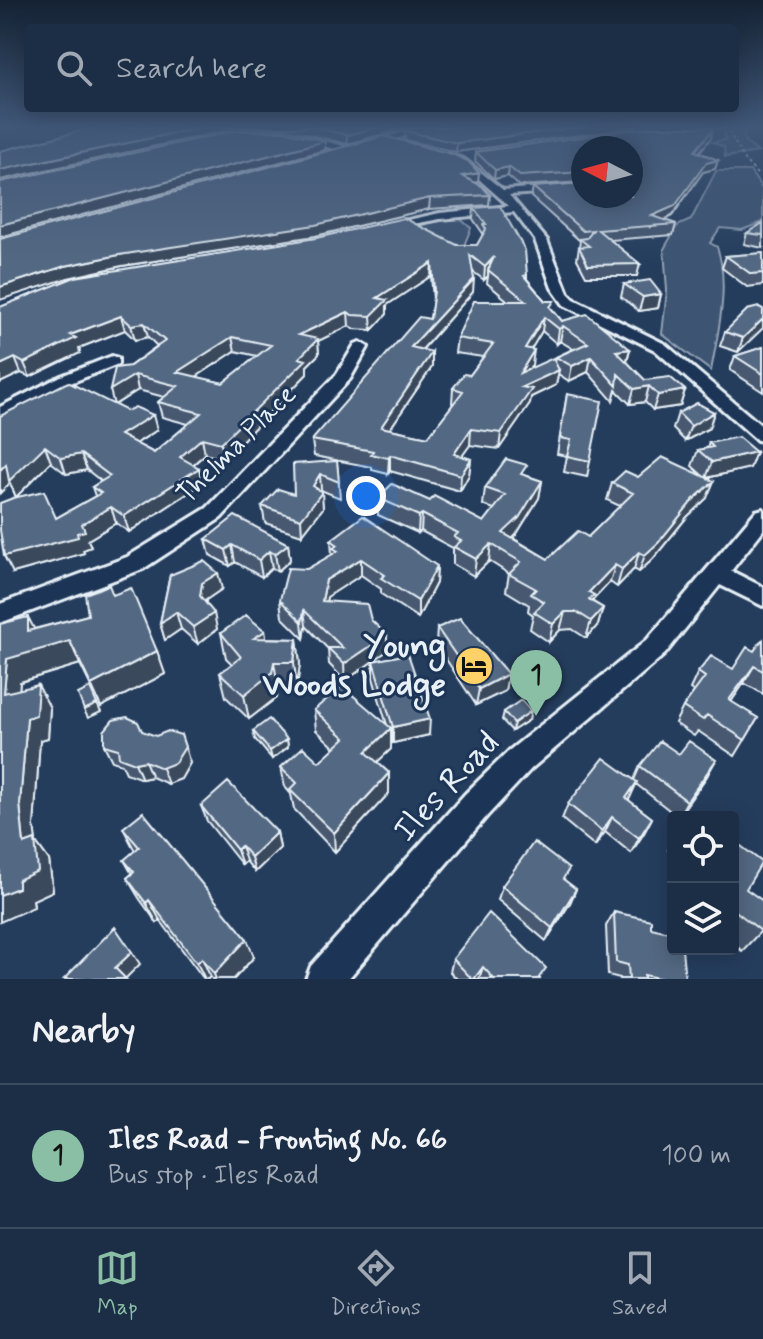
<!DOCTYPE html>
<html lang="en">
<head>
<meta charset="utf-8">
<style>
	body { margin:0; font-family:Mynerve,sans-serif; background:#293a51; color:#f1f3f6 }
	.controls { position:absolute; right:24px; bottom:24px; display:grid; overflow:hidden; border-radius:8px; box-shadow:0 4px 20px #0003 }
	.controls button { width:72px; height:72px; display:grid; place-items:center; padding:0; border:0; border-bottom:2px solid #3a4a5f; background:#1c2e46; color:#f1f3f6; font:40px sans-serif }
	.compass { position:absolute; left:571px; top:136px; width:72px; height:72px; border-radius:50%; background:#1c2e46; box-shadow:0 4px 20px #0003; rotate:276deg }
	.you { position:absolute; left:366px; top:496px; width:28px; height:28px; margin:-20px; border:6px solid #fff; border-radius:50%; background:#1a73e8; box-shadow:0 0 0 12px #1a73e833 }
	.badge { display:grid; place-items:center; width:52px; height:52px; border-radius:50%; background:#8abfa5; color:#111; font-size:26px; font-weight:700 }
	.pin { position:absolute; translate:-50% -66px; filter:drop-shadow(0 2px 4px #0008) }
	.pin::after { content:''; position:absolute; top:42px; width:28px; height:24px; background:inherit; clip-path:polygon(0 0,100% 0,50% 100%) }
	.list { margin:0; padding:0; list-style:none }
	h2 { display:flex; justify-content:space-between; align-items:center; height:104px; margin:0; padding:0 32px; font-size:34px }
	h2 small { font-size:26px; font-weight:400; color:#a0a8b3 }
	.list li { display:grid; grid-template-columns:52px 1fr auto; gap:24px; align-items:center; box-sizing:border-box; height:144px; padding:0 32px; border-top:2px solid #3a4a5f }
	.list b { display:block; font-size:30px; white-space:nowrap }
	.list p { margin:0; font-size:26px; white-space:nowrap; color:#a0a8b3 }
	.list em { font-size:26px; font-style:normal; color:#a0a8b3 }
	.icon { flex:none; width:44px; height:44px; fill:none; stroke:currentColor; stroke-width:2; stroke-linecap:round; stroke-linejoin:round }
	.map { position:relative; flex:none; width:763px; height:979px; overflow:hidden }
	.search { position:absolute; background:#1c2e46; box-shadow:0 4px 20px #0003; left:24px; right:24px; top:24px; height:88px; display:flex; align-items:center; gap:20px; box-sizing:border-box; padding:0 28px; border-radius:8px; color:#a0a8b3; font-size:30px }
	.sheet { height:248px; background:#1c2e46 }
	nav { display:flex; justify-content:space-around; align-items:center; box-sizing:border-box; height:112px; border-top:2px solid #3a4a5f; background:#1c2e46; font-size:22px; color:#a0a8b3 }
	nav a { display:grid; justify-items:center; gap:4px }
	nav .on { color:#8abfa5 }
	.map>svg:first-child { display:block }
</style>
</head>
<body>
<div class="map">
<svg width="763" height="979" viewBox="0 0 763 979">
	<rect width="100%" height="100%" fill="#253d5d"/>
	<filter id="ink" filterUnits="userSpaceOnUse"><feTurbulence type="fractalNoise" baseFrequency=".0125" numOctaves="2"/><feDisplacementMap in="SourceGraphic" scale="16" xChannelSelector="R" yChannelSelector="G"/><feConvolveMatrix kernelMatrix="1 2 1 2 8 2 1 2 1" color-interpolation-filters="sRGB"/></filter>
	<g filter="url(#ink)">
		<path fill="#3e5472" stroke="#93a2b5" stroke-width="2" d="M715,127L744,131L745,142L758,152L725,157L724,147L713,142L725,140L724,132Z
			M716,171H750L763,190V222L742,230L720,228L710,243L717,247C730,284 718,333 711,371L662,334L667,290L664,249L677,226L691,220Z
			M458,217L471,228L463,248L405,229Z"/>
		<g fill="none" stroke-linecap="round" stroke-linejoin="round">
			<g stroke="#e8f1f8" stroke-width="6">
				<path id="street" d="M421,127H435L365,148L361,145Z
					M302,135L351,148L352,150L348,153L299,139Z
					M448,154L464,159L503,190L583,184V190L509,195L547,240L568,293L574,299L665,344L763,427V441L757,440L655,350L564,305L552,288L535,240L514,212L440,219L381,230V226L440,213L509,206L470,171L448,158Z
					M360,342L368,347L350,379L221,518L143,569L0,623V604L127,557L207,508L337,374L355,344Z
					M112,356L118,358V364L73,382L0,419V407L61,376Z
					M763,509V530L731,571L763,587V606L720,585L665,654L531,769L487,816L348,979H306L311,966L465,794L511,749L647,640L756,511Z"/>
			</g>
			<path stroke="#e8f1f8" stroke-width="2" stroke-dasharray="3 3" stroke-linecap="butt" d="M726,127L745,161L757,174"/>
			<use href="#street" fill="#1d3557" fill-rule="evenodd"/>
		</g>
		<path fill="#475970" stroke="#e8f1f8" stroke-width="2" fill-rule="evenodd" d="M103,127H408L347,144L286,129Z
			M418,127H638L456,152L405,140V131Z
			M648,129L711,138L699,152L718,160L715,169L703,172L672,216L664,220L676,224L673,235L610,240L640,264L637,276H586L577,259L580,241L531,197L533,187L631,196L583,148V182L519,186L508,176L494,179L475,161L476,152Z
			M478,182L476,183L490,195L489,205L429,209L315,236L122,266L68,278L0,239Z
			M474,208L527,275V279L562,321L630,349L627,362L645,380L685,390L680,406L653,410L645,402L630,404L616,390L613,401L588,372L569,381L558,374L556,385L531,397L530,404L499,449L470,445L462,456L471,459L469,475L460,491L390,471L388,474L372,470V467L314,456L312,440L430,319L433,299L431,276L387,305V314L372,330L353,329L349,326L318,341L319,354L307,366V374L224,459L205,454L193,465L199,468L202,484L129,532L116,523L88,540L91,547L83,550L84,553L13,573L56,518L95,496L92,487L101,481L87,470L66,474L51,462L16,497L10,483L0,493V416L114,405L130,366L157,346L148,337L135,340L125,330L79,348L80,353L30,377L21,373L0,383V307L457,245H477L482,236V232L473,219ZM472,271L484,280L488,276L487,283L508,301L457,338L455,353L483,357L470,375L453,388L452,403L453,404L428,437L390,429L432,367L422,350L473,292ZM542,331L557,344L560,341L573,349L556,357L555,362L529,369L532,365L531,349ZM235,351L257,356L223,383L196,377ZM138,390L164,397L158,402L162,417L188,424L154,453L136,444L157,430L115,405Z
			M763,223V248L744,244L747,233Z
			M763,253V285L747,287L722,268L726,256Z
			M624,284L661,294L658,308L639,311L621,297Z
			M759,307L738,352L720,346L725,332Z
			M763,347V392L730,370L735,356Z
			M567,394L590,461L587,477L564,472L567,456L557,454Z
			M714,412L709,428L685,441L673,429L678,413Z
			M709,443L756,452L750,468L707,478V498L687,517L653,559L639,572L634,569L617,587L610,582L592,601L603,608L598,625L586,638L572,629L560,630L549,642L530,629L533,615L528,611L529,605L506,591L509,574L489,561L474,576L453,564V548L421,531L418,533L378,515V498L484,522L494,509L483,505L485,488L525,475L542,481L539,498L516,535L513,538L548,559L588,537L620,506L607,500L612,483L638,477L703,476L692,466L698,450L707,448Z
			M337,461L340,498L321,490L323,508L302,535L265,523L262,506L294,494Z
			M206,539L288,544L290,560L278,571L272,568L262,577L235,562L230,566L210,555Z
			M331,540L437,566L436,583L418,618L381,594V589L361,575L327,597L326,601L371,620L387,651L345,681L329,664L328,649L306,626L304,639L282,617L280,600L307,569L332,555Z
			M170,575L222,589L206,600V603L217,629L198,644L181,629L165,640L160,623Z
			M113,595L157,651L165,674L101,707L80,664L20,682L19,690L50,708L48,738L40,740L34,826L36,842L49,860L53,891L33,900L34,907L0,624L34,629L88,615Z
			M437,628L508,674L505,691L476,705L436,644Z
			M265,631L266,638L297,639L300,664L297,687H278L276,698L249,719L226,697L220,673L232,664L226,658L221,633Z
			M763,640V694L744,683L731,702L758,718L735,756L698,731L694,736L675,723L683,707L694,692L690,689L698,672L733,669L754,651Z
			M373,661L429,735L393,743L391,737V749L377,762L389,773V793L335,852L294,809L291,794L285,787L281,767L319,762L335,748L316,730L314,710L387,725L373,678Z
			M504,712L529,720L512,731L502,720Z
			M142,731L190,763L181,779L168,784L152,777L142,779L126,773L122,764L112,761L104,745Z
			M253,731L287,739L288,747L272,759L255,739Z
			M640,766L707,776L678,817L636,784L628,800L652,818L644,833L631,853L605,832L595,846L562,819L568,804L634,780Z
			M201,806L277,832L280,848L255,872L246,861L242,865L207,821Z
			M123,828L254,957L234,979H212L210,976L208,979H204L160,920L157,923L139,898L127,878L132,874L124,860L135,851Z
			M733,840L746,889L761,931L742,951L733,943Z
			M673,841V854L668,850Z
			M564,880L576,889L570,903L546,941L498,900L502,886Z
			M614,912L651,928L685,979H620V978L608,975L606,926Z
			M453,959L541,979H457L450,972Z"/>
		<path fill="#3a485b" stroke="#e8f1f8" stroke-width="2" d="M203,127H234V129L0,180V170Z
			M378,127H408L347,144V135Z
			M578,127H638L456,152L457,143Z
			M713,129L711,138L693,160L695,151Z
			M325,141V150L0,237V225Z
			M718,160L715,169L703,172L672,216L650,227L652,216L706,163Z
			M509,167L508,176L494,179L495,170Z
			M479,173L478,182L461,186L462,176Z
			M430,198L429,209L315,236L122,266L68,278L0,300V287L65,266L119,255Z
			M494,257L488,270V276L484,280L485,267Z
			M432,263L431,276L387,305V314L372,330L371,316L377,298Z
			M474,279L473,292L411,362V347Z
			M661,294L658,308L639,311L643,297Z
			M348,312L349,326L318,341L319,354L307,366V374L224,459L221,443L299,335Z
			M121,316L125,330L79,348L80,353L30,377L24,363L70,335Z
			M544,317L542,331L523,363L525,348Z
			M763,319V328L738,352L743,338Z
			M144,323L148,337L135,340L131,325Z
			M563,326L560,341L557,344L559,329Z
			M232,337L235,351L181,387L177,372Z
			M630,349L626,363L616,351Z
			M534,350L532,365L518,388L520,373Z
			M432,352V367L381,442V427Z
			M591,357L588,372L569,381L572,366Z
			M15,358L21,373L0,383V365Z
			M559,370L556,385L531,397L530,404L499,449L501,433L522,387Z
			M135,375L138,390L114,405L110,390Z
			M649,386L645,402L630,404L634,389Z
			M685,390L680,406L653,410L658,395Z
			M714,412L709,428L685,441L691,426Z
			M153,415L157,430L124,451L120,435Z
			M471,429L470,445L452,470L454,454Z
			M202,438L205,454L183,473L180,457Z
			M45,446L51,462L16,497L10,483L0,493V470L6,464Z
			M756,452L750,468L706,478L712,462Z
			M81,454L87,470L66,474L61,458Z
			M390,455V471L388,474L389,458Z
			M471,459L469,475L460,491L461,475Z
			M199,468L202,484L129,532L124,516Z
			M320,474L321,490L315,501L322,492L323,508L302,535L301,519L313,486Z
			M542,481L539,498L516,535L501,550L503,533Z
			M714,481L707,498L687,517L653,559L639,572L645,555L693,500Z
			M111,507L116,523L88,540L91,547L83,550L84,553L13,573L4,556L77,533L82,524Z
			M422,514L421,531L418,533L419,516Z
			M288,544L290,560L278,571L275,554Z
			M491,544L489,561L474,576L476,559Z
			M232,545L235,562L230,566L226,550Z
			M269,551L272,568L262,577L259,560Z
			M639,552L634,569L617,587L622,569Z
			M361,559V575L327,597L323,618L322,601L326,580Z
			M615,565L610,582L592,601L589,612V592Z
			M437,566L436,583L418,618V601Z
			M218,573L222,589L206,600L204,613L200,596L202,583Z
			M603,608L598,625L586,638L591,621Z
			M304,610L306,626L304,639L302,622Z
			M176,612L181,629L165,640L160,623Z
			M565,612L560,630L549,642L553,624Z
			M214,613L217,629L198,644L193,627Z
			M28,617L40,640L70,641L80,664L20,682L17,716L4,693L7,659L28,631Z
			M265,631L269,656L254,638Z
			M387,635V651L345,681L344,664Z
			M297,639L300,664L297,687L294,662Z
			M157,651L165,674L101,707L91,685Z
			M274,662L278,687L276,698L249,719L244,695Z
			M754,666L744,683L720,717L729,700Z
			M508,674L505,691L476,705L479,689Z
			M38,685L50,708L48,738L40,740L34,826L36,842L49,860L53,891L33,900L34,907L0,922V895L18,880L24,844L20,804L27,718Z
			M97,704L101,712L88,718L84,710Z
			M531,711L529,720L512,731L514,723Z
			M430,719L429,735L393,743V727Z
			M391,728V749L367,772L366,752Z
			M181,735L190,763L181,779L168,784L162,768Z
			M287,739L288,747L272,759L270,751Z
			M716,760L707,776L678,817L687,801Z
			M145,761L152,777L142,779L135,763Z
			M389,773V793L335,852L334,833Z
			M637,782L630,798L619,814L626,798Z
			M612,817L605,832L595,846L602,831Z
			M652,818L644,833L631,853L639,838Z
			M277,832L280,848L255,872L251,857Z
			M241,846L246,861L242,865L237,850Z
			M576,889L570,903L546,941L552,928Z
			M149,900L160,920L157,923L146,903Z
			M247,939L254,957L234,979H216L214,974Z
			M132,952L140,964L125,979L115,968Z
			M202,958L210,976L208,979H205L197,963Z
			M483,967L479,979H474Z"/>
		<path fill="#536782" stroke="#e8f1f8" stroke-width="2" fill-rule="evenodd" d="M103,127H203L0,170V151L88,129Z
			M312,127H378L347,135Z
			M418,127H578L457,143L405,131Z
			M651,127H712L713,129L695,151L718,160L706,163L675,206L652,216L676,224L598,230L640,264L588,265L579,247L589,246L580,239L587,238L593,230L583,231L533,187L583,183V196H631V148H583V172L520,176L509,167L495,170L476,152Z
			M234,131H284L325,141L0,225V182Z
			M384,136L452,154L468,161L479,173L462,176L482,186L490,195L430,198L315,225L119,255L65,266L0,287V239Z
			M500,206L525,250L527,275L524,276L545,301H554L550,307L562,321L587,314L630,349L616,351L645,380L670,377L685,390L658,395L649,386L634,389L618,374L617,386L591,357L572,366L556,357L588,343L563,326L559,329L544,317L525,348L534,350L520,373L553,358L559,370L522,387L532,389L501,433L471,429L454,454L471,459L461,475L390,455L389,458L371,454L373,451L312,440L419,317L430,319L434,291L432,263L377,298L387,300L371,316L352,315L348,312L299,335L318,339L299,358L306,360L221,443L202,438L180,457L199,468L124,516L111,507L82,524L85,531L77,533L78,537L4,556L0,530V503L13,498L44,491L56,518L101,493L92,487L110,476L81,454L61,458L45,446L9,481L6,464L0,470V416L68,382L127,411L135,407L153,415L120,435L154,453L201,413L158,402L178,386L135,375L110,390L115,368L130,366L165,341L144,323L131,325L121,316L70,335L76,338L24,363L15,358L0,365V307L75,277L316,238L404,218L457,245H477L486,229L483,224H486L474,208ZM470,255L485,267L494,257L488,270L526,301H474L457,338L493,344L470,375L464,374L453,388L463,391L428,437L381,427L432,352L411,347L474,279ZM232,337L271,345L223,383L177,372Z
			M763,223V235L747,233Z
			M763,253V273L751,274L726,256Z
			M650,280L661,294L643,297L624,284Z
			M759,307L763,309V319L743,338L725,332L747,310Z
			M763,347V374L735,356Z
			M567,394L602,401L590,461L567,456L571,440L560,438Z
			M697,403L714,412L691,426L678,413Z
			M738,437L756,452L712,462L698,450L713,447L709,443Z
			M662,457L714,481L693,500L659,542L645,555L639,552L622,569L615,565L589,592L594,595L589,600L603,608L591,621L577,612H565L553,624L534,612L544,602L531,594L536,589L509,574L521,562L491,544L476,559L454,547L461,541L454,537L458,533L422,514L419,516L378,498L392,484L430,501L434,496L484,522L505,495L485,488L506,459L527,465L521,474L542,481L519,518L503,533L548,559L578,531L588,537L633,493L612,483L625,471L638,477Z
			M337,461L339,482L320,474L313,486L322,492L301,519L262,506L278,489L294,494L293,464Z
			M235,516L288,544L275,554L269,551L259,560L232,545L226,550L206,539Z
			M363,516L437,566L418,601L381,578L385,575L361,559L326,580L322,601L367,604L371,620L387,635L344,664L328,648H343L304,610L302,622L280,600L288,568L307,569L338,551L333,548L338,545L331,540Z
			M204,561L218,573L202,583L200,596L214,613L193,627L176,612L160,623L170,575Z
			M109,585L113,595L131,588L157,651L91,685L70,641L7,659L4,693L38,685L36,715L27,718L20,804L24,844L35,840L38,871L18,880V888L0,895V624L28,617V631L88,615L85,594Z
			M246,615L265,631L254,638L297,639L294,662H274L272,673L244,695L220,673L241,657L221,633Z
			M460,618L508,674L479,689L437,628Z
			M762,640H763V671L754,666L729,700L758,718L745,740L707,715L703,720L683,707L705,677L698,672L711,656L733,669L747,647L754,651Z
			M408,654L430,719L393,727L373,661Z
			M342,686L391,728L366,752L389,773L334,833L290,790L297,783L281,767L303,747L319,762L345,738L314,710Z
			M90,688L97,704L84,710L78,694Z
			M521,700L531,711L514,723L504,712Z
			M127,717L138,722L142,731L156,736L168,731L181,735L185,747L175,763L162,768L145,761L135,763L119,757L118,749L104,745V731L113,720Z
			M269,719L287,739L270,751L253,731Z
			M660,741L679,754L689,741L716,760L687,801L640,766Z
			M604,758L637,782L626,798L652,818L639,838L612,817L602,831L568,804Z
			M228,782L277,832L251,857L241,846L237,850L201,806Z
			M693,811L702,817H688Z
			M143,812L247,939L214,974L202,958L197,963L149,900L146,903L127,878L134,872L124,860L139,847L123,828Z
			M733,840L762,862L746,889L763,901V927L761,931L733,909Z
			M534,842L569,869L563,879L576,889L552,928L502,886Z
			M614,912L651,920V928L673,933V949H682L685,979H663L644,975V979H629L628,965L616,962Z
			M489,913L546,968L538,979H494L483,967L474,979H472L453,959Z
			M115,927L132,952L115,968L126,979H64Z"/>
	</g>
	<linearGradient id="sky" x2="0" y2="1"><stop stop-color="#142233"/><stop offset="0.48" stop-color="#405778"/><stop offset="1" stop-color="#405778" stop-opacity="0"/></linearGradient>
	<rect width="763" height="264" fill="url(#sky)"/>
	<defs>
		<g id="hotel-disc" transform="scale(2)"><circle r="9.5" fill="#ffd166" stroke="#1d3557"/><path d="M-6-4.5h1.5V1H6V5H4.5V3h-9V5H-6ZM-4 0a1.8 1.8 0 1 1 3.6 0ZM.5 0V-2.5h3Q6-2.5 6 0Z" fill="#111"/></g>
	</defs>
	<g fill-rule="evenodd">
		<use href="#hotel-disc" x="474" y="666"/>
	</g>
	<g text-anchor="middle" dominant-baseline="central" stroke-width="6" stroke-linejoin="round" paint-order="stroke">
		<g font-size="28" fill="#e8f1f8" stroke="#1d3557">
			<text transform="translate(237 445) rotate(-45)">Thelma Place</text>
		</g>
		<g font-size="34" font-weight="bold" fill="#e8f1f8" stroke="#1d3557" text-anchor="end">
			<text x="446" y="646">Young<tspan x="446" dy="39">Woods Lodge</tspan></text>
		</g>
		<g font-size="34" fill="#e8f1f8" stroke="#1d3557">
			<text transform="translate(447 787) rotate(-47)">Iles Road</text>
		</g>
	</g>
</svg>
<div class="controls">
<button><svg class="icon" aria-label="locate" viewBox="0 0 24 24"><circle cx="12" cy="12" r="6"/><path d="M12 2v4M12 18v4M2 12h4M18 12h4"/></svg></button>
<button><svg class="icon" aria-label="layers" viewBox="0 0 24 24"><path d="M12 4l9 5-9 5-9-5zM3 14l9 5 9-5"/></svg></button>
</div>
<svg class="compass" viewBox="-18 -18 36 36"><path d="M0-13l5 13h-10z" fill="#e53935"/><path d="M0 13l5-13h-10z" fill="#a0a8b3"/></svg>
<div class="you"></div>
<div class="pin badge" style="left:536px;top:716px">1</div>
<div class="search"><svg class="icon" aria-label="search" viewBox="0 0 24 24"><circle cx="10" cy="10" r="6"/><path d="M15 15l6 6"/></svg>Search here</div>
</div>
<section class="sheet">
<h2>Nearby<small></small></h2>
<ul class="list">
<li><span class="badge">1</span><div><b>Iles Road - Fronting No. 66</b><p>Bus stop · Iles Road</p></div><em>100 m</em></li>
</ul>
</section>
<nav>
<a class="on"><svg class="icon" aria-label="map" viewBox="0 0 24 24"><path d="M3 6l6-2 6 2 6-2v14l-6 2-6-2-6 2zM9 4v14M15 6v14"/></svg>Map</a>
<a><svg class="icon" aria-label="directions" viewBox="0 0 24 24"><path d="M12 3l9 9-9 9-9-9zM9 14v-3h6M13 9l2 2-2 2"/></svg>Directions</a>
<a><svg class="icon" aria-label="saved" viewBox="0 0 24 24"><path d="M7 4h10v16l-5-4-5 4z"/></svg>Saved</a>
</nav>
</body>
</html>
